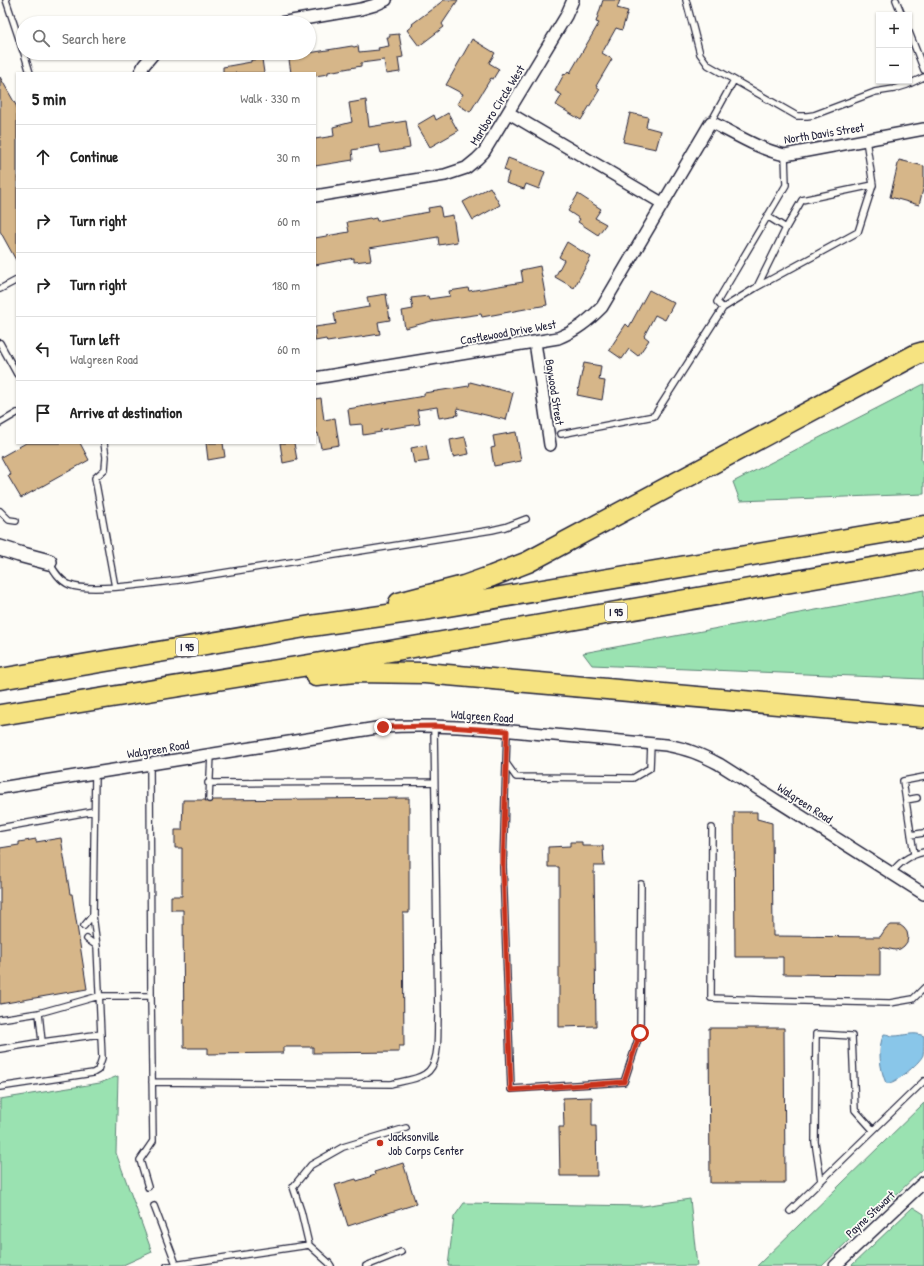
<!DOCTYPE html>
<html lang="en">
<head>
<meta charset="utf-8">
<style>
	body { margin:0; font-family:"Patrick Hand",sans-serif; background:#f2f2f2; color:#222 }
	.controls { position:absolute; right:12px; top:12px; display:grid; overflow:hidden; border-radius:0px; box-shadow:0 1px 3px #0004 }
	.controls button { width:36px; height:36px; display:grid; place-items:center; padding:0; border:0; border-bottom:1px solid #e0e0e0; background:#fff; color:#222; font:20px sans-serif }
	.stop { position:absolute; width:12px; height:12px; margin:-9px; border:3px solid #c8321e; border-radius:50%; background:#fff }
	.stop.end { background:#c8321e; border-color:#fff; box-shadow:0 1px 4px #0008 }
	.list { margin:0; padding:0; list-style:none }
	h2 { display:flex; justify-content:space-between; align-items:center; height:52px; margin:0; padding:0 16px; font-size:17px }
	h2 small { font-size:13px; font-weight:400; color:#767676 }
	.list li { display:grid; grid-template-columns:26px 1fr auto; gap:12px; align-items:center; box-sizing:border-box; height:64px; padding:0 16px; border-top:1px solid #e0e0e0 }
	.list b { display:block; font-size:15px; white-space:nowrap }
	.list p { margin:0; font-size:13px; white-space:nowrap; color:#767676 }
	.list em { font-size:13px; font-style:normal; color:#767676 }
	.icon { flex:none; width:22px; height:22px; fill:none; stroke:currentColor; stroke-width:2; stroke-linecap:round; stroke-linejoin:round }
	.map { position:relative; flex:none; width:924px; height:1266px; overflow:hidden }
	.search { position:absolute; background:#fff; box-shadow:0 1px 3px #0004; left:16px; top:16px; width:300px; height:44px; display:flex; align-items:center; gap:10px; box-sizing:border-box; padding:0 14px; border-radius:22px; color:#767676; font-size:15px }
	.panel { position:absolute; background:#fff; box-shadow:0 1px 3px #0004; left:16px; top:72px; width:300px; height:372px; border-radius:0px }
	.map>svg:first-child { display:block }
</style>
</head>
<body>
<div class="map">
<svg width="924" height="1266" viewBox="0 0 924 1266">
	<rect width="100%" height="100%" fill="#fdfcf7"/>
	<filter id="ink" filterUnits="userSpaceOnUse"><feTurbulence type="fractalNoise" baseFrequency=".025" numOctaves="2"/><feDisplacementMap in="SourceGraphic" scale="8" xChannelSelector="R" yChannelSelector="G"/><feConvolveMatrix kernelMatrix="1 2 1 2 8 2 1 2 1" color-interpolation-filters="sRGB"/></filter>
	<g filter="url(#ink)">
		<path fill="#9ae2b1" stroke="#5e8276" d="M924,384L921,459L924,467V494L740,501L733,482Z
			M924,590V679L592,665L583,653Z
			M118,1076L116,1153L152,1252L121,1266H0V1099L100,1083Z
			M924,1103V1168L822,1266H757Z
			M690,1199L697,1266H448L454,1217L464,1203L643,1206Z
			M913,1207L924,1214V1266H851Z"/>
		<path fill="#89c6e9" stroke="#6084a3" d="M884,1034C888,1034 890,1036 894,1036C904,1036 914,1031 924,1036C924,1042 924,1049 923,1055C920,1063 893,1086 886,1083C880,1070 877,1047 884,1034Z"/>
		<path fill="#d6b689" stroke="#22223b" d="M444,0H458L442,24L444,27L419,46L407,30L413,25L412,24Z
			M603,0H620L617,8L628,11L622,30L616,28L602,53L612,59L596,86L600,89L581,120L556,105L562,95L555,91L564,74L565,75L568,71L570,73L599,23L596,22Z
			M399,34L403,57L398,58L400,72L386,74L384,60L361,63V66L328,72V74L315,76V73H291L288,53H309L352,46L354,47L358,46L359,52L379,50L378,48L389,46L387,37H390L389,35Z
			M472,39L495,53L489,63L499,69L493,79L491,78L470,112L457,104L463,94L446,85Z
			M262,59L264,73H223V67L251,62V60Z
			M0,77L17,107V262L0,231Z
			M366,100L369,127L406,121L410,148L381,153L379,145L352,150L353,160L315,166V139L334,136L333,127L352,122L349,103Z
			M448,113L458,131L430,147L417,125L434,115L436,120Z
			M630,113L648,117L646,127L661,131L656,149L623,142Z
			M508,158L545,172L539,189L526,184L524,189L506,183L509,172L504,170Z
			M899,160L924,166V186L919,205L890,197Z
			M490,187L500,205L473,220L463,202Z
			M578,194L601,209L595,218L606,224L598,235L578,222L580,219L568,211Z
			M440,206L442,217L453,215L457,242L439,245L438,237L369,248L371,260L354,262V258L315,265V238L349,232L347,222L370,218L371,219L376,218L377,221L429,212L428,208Z
			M567,242L591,257L574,288L555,277L564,260L559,257Z
			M540,266L547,305L482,317L481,314L432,321L405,328L402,311L413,309L411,298L428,296L429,299L450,296L449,291L468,288L469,291L523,282L521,270Z
			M649,290L674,303L665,320L655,315L644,336L649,340L638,356L629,349L622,359L609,350L626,324L629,327Z
			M386,294L390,320L378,322L380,334L327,342L326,339L315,341V327L336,324L334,313L369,307L367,297Z
			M584,363L601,366L599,380L605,381L602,400L577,395Z
			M470,382L513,393L506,420L457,408L458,415L439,418L437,407L417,410L420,424L380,430L381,432L363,435L362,424L350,425L348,409L424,396V393L469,386Z
			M321,398L324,420L335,418L339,445L321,448L318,433L315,434V399Z
			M516,432L521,461L494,466L491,448L495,447L493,436Z
			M465,437L469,454L453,457L450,440Z
			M26,443H80L89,460L21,498L8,476L11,475L1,457Z
			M206,443H223L225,457L208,460Z
			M280,443H294L297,460L283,463Z
			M426,445L429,461L414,463L411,448Z
			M409,798V913H403L404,1046H399V1052L313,1053V1047H283V1053L208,1054V1048H184L183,910H171V896H182V848H175V830H182L183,800H205L209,803L213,800Z
			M734,812H757V819L772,823L773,936L880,937L886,928L890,925H900L904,928L907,932L908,937L907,942L904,946L900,949L895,950L880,947V975L783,974V957H735Z
			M61,838L70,894H72L87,989L0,1004V848L19,845V842L36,839V842Z
			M570,842H582V846H603L604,866H594L596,1026L559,1027V867H548V847L570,846Z
			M709,1028H784L785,1183H710Z
			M592,1097V1126H596L597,1176H560L559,1127H564L563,1098Z
			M403,1163L416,1204L348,1226L335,1185L356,1179L357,1181L375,1175L374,1172Z"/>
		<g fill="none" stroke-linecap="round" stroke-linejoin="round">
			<g stroke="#22223b" stroke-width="8">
				<path id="lane" d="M6,0L23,51
					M686,0L700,54L708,65L797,116H807L814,115L875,92L894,89L907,85L924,77
					M896,0L902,15
					M909,32L924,70
					M24,53L30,73
					M711,122L734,80
					M767,216L786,228
					M757,287L786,228L802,200L873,185
					M0,289L17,280
					M723,308L717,302L786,185L785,155
					M0,343L17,374
					M0,423L17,413
					M561,434L654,416L723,308L757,287L858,232L873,185L866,140
					M104,443L106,457L105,469L95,478L115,587
					M0,511L9,520L16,521
					M49,562C54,571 60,581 70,585C90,593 155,583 179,580L492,530L505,527L526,519
					M507,731L506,763L516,777L633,778L650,768L651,744
					M506,763L503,867L511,1089L624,1082L640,1033L641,884
					M208,783L434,782
					M209,799L211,754
					M906,800L917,798
					M0,828L94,811
					M712,828L711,998L761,1000L890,1003L913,999L924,988
					M911,835L923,833
					M914,854L903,781L924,777
					M891,874C899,862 910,855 924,852
					M84,926L93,915
					M87,939L97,946
					M39,1013L42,1042
					M0,1019L39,1013L99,996H151
					M0,1049L42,1042L101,1034
					M152,1082L391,1084C402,1081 416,1080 425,1074C441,1064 437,1034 438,1016L434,726
					M0,1087L93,1073L98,1070L102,1058L97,946L93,915L95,773
					M821,1181L815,1142L816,1034L852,1036L855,1110L873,1130
					M148,1187L140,1160L153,1141L151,996L150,764
					M154,1206L176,1264
					M790,1211L924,1081
					M309,1245L329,1263L331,1266
					M167,1266L309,1245L301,1211L293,1187L311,1165L343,1147L406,1128
					M366,1266L401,1252"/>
			</g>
			<g stroke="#22223b" stroke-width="14">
				<path id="street" d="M280,23L361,9L375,5L386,0
					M140,73L144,65L154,53
					M509,113L662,203
					M315,196L445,175L466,168L477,159L484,152L566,16L573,0
					M535,342L550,445
					M315,378L558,338C576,331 588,321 602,307L711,122C735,134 758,149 785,155L924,129
					M0,788L383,727C433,724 482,728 532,733C577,737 621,741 666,745C688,749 700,754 719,764L924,894
					M835,1266L924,1182"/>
			</g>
			<g stroke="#22223b" stroke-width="18">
				<path id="secondary" d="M0,548L19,554L49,562"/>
			</g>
			<g stroke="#22223b" stroke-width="23">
				<path id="highway" d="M399,603L464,586L492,576L528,562L917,354L924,352
					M316,676L355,672L425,673L924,717
					M0,679L311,626L430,609L924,526
					M0,715L309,665L924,559"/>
			</g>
			<use href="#lane" stroke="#fdfcf7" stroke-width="5.5"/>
			<use href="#street" stroke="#fdfcf7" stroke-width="11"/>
			<use href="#secondary" stroke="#fdfcf7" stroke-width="15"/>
			<use href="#highway" stroke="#f6e381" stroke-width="20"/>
		</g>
	</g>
	<g fill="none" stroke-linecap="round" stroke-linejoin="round" filter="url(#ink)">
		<path stroke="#c8321e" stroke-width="5" d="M383,727L434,726L507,731L503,867L511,1090L624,1082L640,1033"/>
	</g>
	<circle fill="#c8321e" stroke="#fdfcf7" stroke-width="1.5" cx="380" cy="1143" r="4"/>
	<g text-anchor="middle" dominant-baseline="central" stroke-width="3.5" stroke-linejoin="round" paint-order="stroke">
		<g fill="#fdfcf7" stroke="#646373" stroke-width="1">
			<rect x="605" y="603" width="22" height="18" rx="3"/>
			<rect x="176" y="638" width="22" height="18" rx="3"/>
		</g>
		<g font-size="11" font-weight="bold" fill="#22223b">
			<text x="616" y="612">I 95</text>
			<text x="187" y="647">I 95</text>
		</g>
		<g font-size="12" fill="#22223b" stroke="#fdfcf7">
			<text transform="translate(497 105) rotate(-58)">Marlboro Circle West</text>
			<text transform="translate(824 133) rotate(-9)">North Davis Street</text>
			<text transform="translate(508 332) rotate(-10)">Castlewood Drive West</text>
			<text transform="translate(555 392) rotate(81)">Baywood Street</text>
			<text transform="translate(482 716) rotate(4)">Walgreen Road</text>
			<text transform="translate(158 749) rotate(-9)">Walgreen Road</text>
			<text transform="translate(805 803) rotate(33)">Walgreen Road</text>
			<text transform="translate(870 1214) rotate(-43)">Payne Stewart</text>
		</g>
		<g font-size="12" fill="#22223b" stroke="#fdfcf7" text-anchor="start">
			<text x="388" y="1136">Jacksonville<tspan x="388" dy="14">Job Corps Center</tspan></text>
		</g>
	</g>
</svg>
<div class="controls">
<button>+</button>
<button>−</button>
</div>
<div class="stop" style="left:640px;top:1033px"></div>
<div class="stop end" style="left:383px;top:727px"></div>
<div class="search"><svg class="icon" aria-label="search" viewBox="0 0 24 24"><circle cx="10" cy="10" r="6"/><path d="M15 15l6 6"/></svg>Search here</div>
<section class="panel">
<h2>5 min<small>Walk · 330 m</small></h2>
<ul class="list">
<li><svg class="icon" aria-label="ahead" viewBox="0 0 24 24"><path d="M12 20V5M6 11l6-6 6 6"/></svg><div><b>Continue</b></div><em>30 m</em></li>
<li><svg class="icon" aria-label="right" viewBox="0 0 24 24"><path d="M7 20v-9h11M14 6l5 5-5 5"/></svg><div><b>Turn right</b></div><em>60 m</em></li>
<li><svg class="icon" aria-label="right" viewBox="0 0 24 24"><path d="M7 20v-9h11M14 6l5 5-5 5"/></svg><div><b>Turn right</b></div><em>180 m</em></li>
<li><svg class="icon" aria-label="left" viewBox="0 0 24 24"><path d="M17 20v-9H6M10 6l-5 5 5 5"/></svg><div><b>Turn left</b><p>Walgreen Road</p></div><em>60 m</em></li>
<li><svg class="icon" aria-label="arrive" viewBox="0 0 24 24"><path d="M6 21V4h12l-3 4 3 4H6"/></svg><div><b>Arrive at destination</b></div></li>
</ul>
</section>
</div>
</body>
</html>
